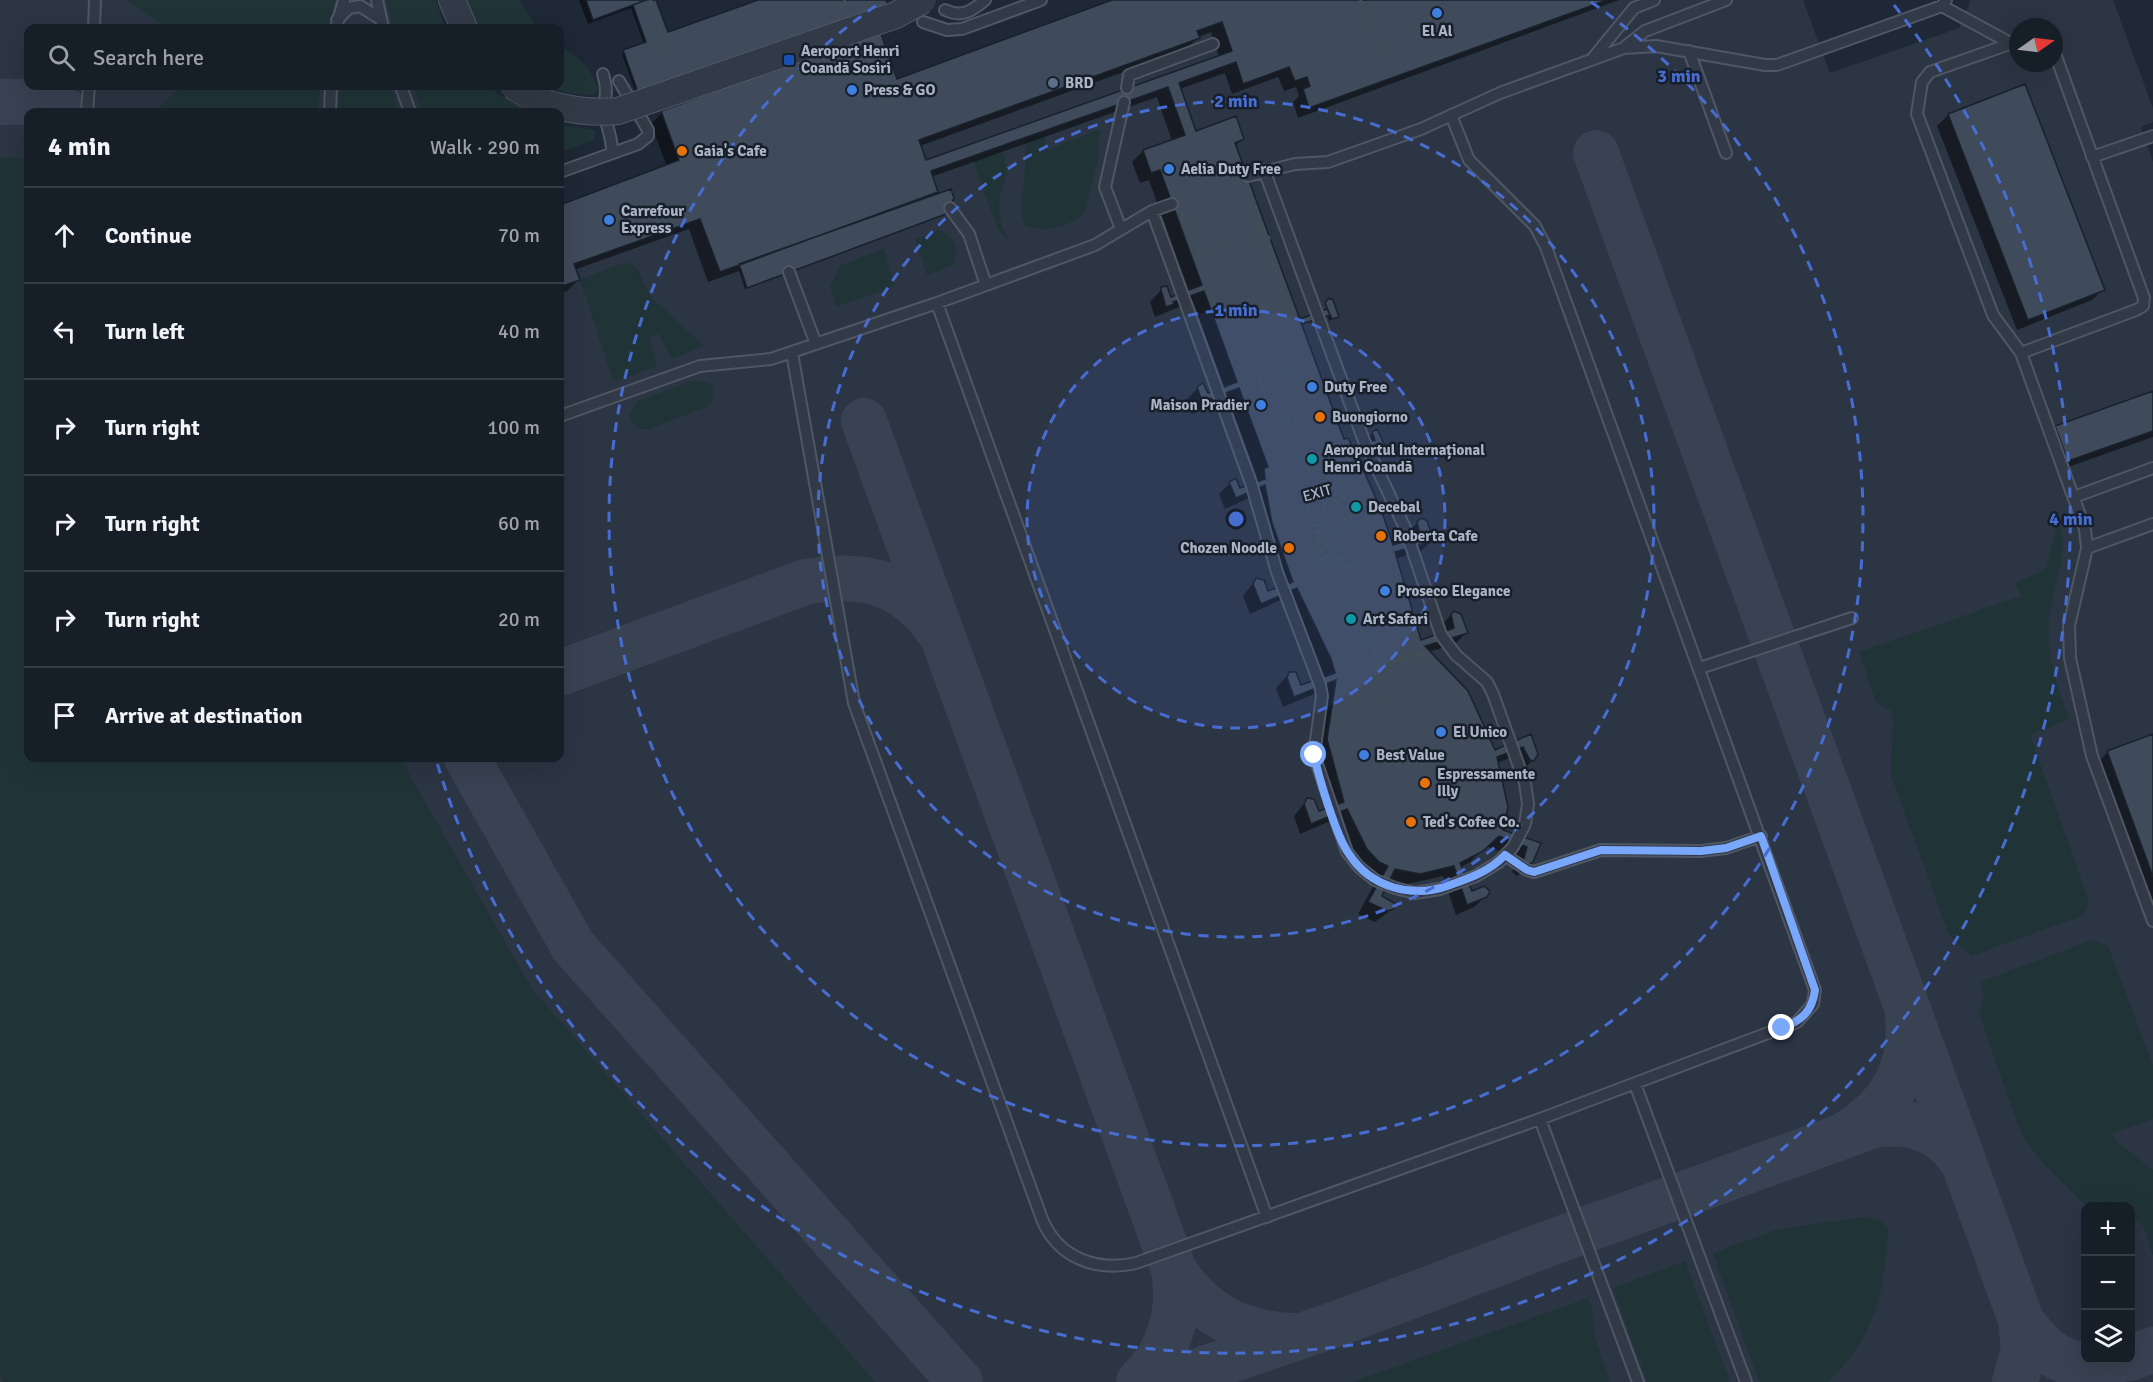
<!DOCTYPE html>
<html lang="en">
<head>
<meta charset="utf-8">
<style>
	body { margin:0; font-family:Signika,sans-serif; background:#1f2730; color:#f1f3f6 }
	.controls { position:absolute; right:18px; bottom:18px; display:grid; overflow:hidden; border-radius:12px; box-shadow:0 6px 24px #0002 }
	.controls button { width:54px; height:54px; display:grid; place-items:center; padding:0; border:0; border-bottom:2px solid #353c45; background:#161e28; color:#f1f3f6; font:30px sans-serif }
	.compass { position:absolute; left:2009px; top:18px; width:54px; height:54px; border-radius:50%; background:#161e28; box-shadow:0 6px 24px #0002; rotate:76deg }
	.stop { position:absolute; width:18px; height:18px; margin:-14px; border:4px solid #79a7fc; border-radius:50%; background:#fff }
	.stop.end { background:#79a7fc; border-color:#fff; box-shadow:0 2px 6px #0008 }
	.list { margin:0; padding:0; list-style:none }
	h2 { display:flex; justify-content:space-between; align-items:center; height:78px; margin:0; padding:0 24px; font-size:26px }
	h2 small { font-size:20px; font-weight:400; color:#9ea2a8 }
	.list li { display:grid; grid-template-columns:39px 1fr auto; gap:18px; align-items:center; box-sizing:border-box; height:96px; padding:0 24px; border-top:2px solid #353c45 }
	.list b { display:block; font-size:22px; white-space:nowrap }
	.list em { font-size:20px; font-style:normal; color:#9ea2a8 }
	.icon { flex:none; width:33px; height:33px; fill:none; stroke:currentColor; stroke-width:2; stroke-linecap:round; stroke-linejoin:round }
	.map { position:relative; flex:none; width:2153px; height:1382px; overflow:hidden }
	.search { position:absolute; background:#161e28; box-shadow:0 6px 24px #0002; left:24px; top:24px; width:540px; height:66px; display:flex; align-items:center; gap:15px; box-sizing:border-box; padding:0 21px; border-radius:12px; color:#9ea2a8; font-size:22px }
	.panel { position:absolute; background:#161e28; box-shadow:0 6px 24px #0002; left:24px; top:108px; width:540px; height:654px; border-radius:12px }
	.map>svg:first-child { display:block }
</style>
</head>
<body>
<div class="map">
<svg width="2153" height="1382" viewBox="0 0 2153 1382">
	<rect width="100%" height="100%" fill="#1e2836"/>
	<path fill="#2c3544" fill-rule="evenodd" d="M0,0H416L421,28H28V86H453L469,112H28V758H560V205L679,161L661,111L827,51L897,79L1112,0H1803L1830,73L1959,28L1971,0H2113L2153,108V122L2141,127L2153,162V1382H0ZM2018,27H2054V63H2018ZM2086,1206H2130V1360H2086Z"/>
	<path fill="#203437" d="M125,0H335L328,28H167Z
		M386,0H436L445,28H393Z
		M466,0H520L537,28H479Z
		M560,45C576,55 594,70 598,90L594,95L571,94L547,86H560Z
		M181,86H320L318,112H155Z
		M340,86H390L400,112H338Z
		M413,86H486L528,112H423Z
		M560,125L595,130L594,140L560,153Z
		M1100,129L1098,159L1086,210C1073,227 1043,233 1025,226C1015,206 1030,170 1024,142L1043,135L1048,150Z
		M1003,152L1007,172L1000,195L999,210L1001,223L1009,241L998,230L973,161Z
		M16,157L28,159V758H400L532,989L875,1382H3L0,1375V158Z
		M940,230C956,238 960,249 953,265L927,275L915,239Z
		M884,249L895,286L836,307L830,286L840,266Z
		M628,263L637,268L650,296L704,346L672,359L659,334L649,336L657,366L617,381L612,378L580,280L620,264Z
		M695,380L710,383C715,392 715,397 709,406L649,429H639L632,423L629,414L637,401Z
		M2058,520C2071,552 2052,587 2049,620C2046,656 2057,686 2069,719L2030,735L2089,901L2085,915L1971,956L1949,935L1891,775L1893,719L1891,711L1876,702L1859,652L2021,596L2015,583L2045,570Z
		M2092,940L2108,946L2153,1066V1119L2112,1134L2115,1140L2153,1170V1256C2146,1240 2150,1225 2131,1218L2130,1206H2086L2044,1164L2030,1147L2019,1128L1979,1014L1984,995L1980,982Z
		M1862,1217L1879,1220L1888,1227C1885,1291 1876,1336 1828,1382H1759L1713,1253L1776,1230Z
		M1685,1261L1730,1382H1647L1613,1288Z
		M1588,1298L1592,1307L1595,1338L1610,1382H1352Z"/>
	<path fill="#0007" fill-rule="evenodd" d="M579,0H655L667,34L762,0H884L638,99L622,54L644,44L631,8L588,24Z
		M1117,0H1619L1298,118L1293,102L1299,96L1296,87L1284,91L1278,77L1232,94L1225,73L1180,89L1195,132L1243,139L1235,146L1299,322L1326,311V303L1337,316L1329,321L1328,316L1300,325L1343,441L1353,450L1373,433L1384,447L1373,458L1366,455L1357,459L1392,547L1408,541L1407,533L1418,522L1432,540L1421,551L1395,559L1420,642L1442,634L1440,626L1454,612L1466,633L1455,644L1429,652L1494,752L1530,736L1533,760L1522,771L1512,757L1497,763L1501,831L1539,844L1529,864L1517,876L1512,872L1517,858L1486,846L1470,862L1461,867L1471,892L1486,896L1474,907L1456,915L1443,876L1408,884L1387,881L1380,897L1391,910L1375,922L1358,914L1378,878L1356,860L1335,819L1300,834L1294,816L1307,800L1318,813L1332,808L1317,751L1326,689L1283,707L1276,688L1291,672L1300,687L1322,679L1313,650L1285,598L1250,614L1243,596L1256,580L1267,593L1281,588L1255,495L1225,509L1219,494L1230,483L1239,490L1254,485L1257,477L1228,398L1192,414L1186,400L1201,385L1207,395L1225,389L1193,301L1155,317L1150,302L1162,289L1171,298L1189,292L1149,180L1140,183L1132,162L1143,151L1172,141L1157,97L931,177L937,191L930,198L945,214L942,216L745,289L739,271L708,282L689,229L574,270L578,280L567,291L560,293V207L667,167L651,124L662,113L896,81ZM1211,32L1219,57L926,162L920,146L1187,49L1198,37Z
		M1948,115L2103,289L2092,300L2017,330L1937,126Z
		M2153,392V437L2057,471L2045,439L2056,427Z
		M2153,736V917L2097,763L2108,752Z"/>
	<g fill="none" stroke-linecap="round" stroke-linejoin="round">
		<path stroke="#384252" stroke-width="46" d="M0,102H31L67,112
			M1596,153L2021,1320L2024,1350L2015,1382
			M864,421L1174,1270C1181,1312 1170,1352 1139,1382
			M560,673L805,582C862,572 903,580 938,630
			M467,758L573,946L960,1382
			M1848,1133C1892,1105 1913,1068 1908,1017
			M1174,1270C1201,1314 1243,1335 1295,1336
			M2021,1320C2045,1355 2067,1369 2110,1366
			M2130,1358L2153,1350
			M1166,1382L1339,1323L1582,1231L1874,1125C1911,1119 1944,1130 1964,1164"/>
	</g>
	<path fill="#3f4a5b" stroke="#19212d" stroke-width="1.5" fill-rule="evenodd" d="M586,0H646L593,20Z
		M646,0H656L668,32L758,0H886L889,8L640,98L623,50L646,42L633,5Z
		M1112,0H1607L1309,108L1303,89L1310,86L1307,77L1295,81L1289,67L1243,84L1236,62L1179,83L1196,131L1236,116L1244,139L1235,143L1344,439L1348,438L1353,448L1375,440L1372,432L1377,429L1386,448L1379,450L1377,445L1356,453L1382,512L1393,545L1420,536L1417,521L1422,518L1427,521L1434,541L1395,552L1421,640L1454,628L1451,614L1454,611L1461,614L1468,633L1425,646L1468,691L1495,750L1531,734L1538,754L1534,761L1530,760L1523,747L1497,757L1508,807L1503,830L1541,843L1533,862L1528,865L1523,862L1527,847L1499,836L1483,851L1460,863L1472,891L1484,886L1490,891L1487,897L1467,905L1454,866L1420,874L1395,869L1382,896L1394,903V909L1387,911L1368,902L1388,866L1379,862L1367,849L1347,809L1311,824L1304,804L1307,798L1314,799L1319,811L1344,802L1327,739L1336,680L1294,697L1287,678L1289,672H1296L1301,685L1335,673L1331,659L1297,588L1261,604L1253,584L1256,578L1264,580L1268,591L1293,582L1272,523L1265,485L1236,498L1229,482L1236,478L1240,488L1265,479L1264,468L1268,467L1239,388L1210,399L1211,401L1203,404L1197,387L1203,383L1208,393L1237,382L1204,291L1173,302L1174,304L1166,307L1161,290V287L1167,286L1171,297L1202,285L1160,170L1151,173L1143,150L1185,135L1168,87L931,171L938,192L720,272L700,219L574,264L580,280L560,287V205L679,160L661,111L880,31L897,79ZM1222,22L1232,51L926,160L919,140L1200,38L1197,31Z
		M2025,84L2105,290L2028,320L1948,114Z
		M951,189L954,198L946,214L747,288L739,264Z
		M1329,298L1333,300L1339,317L1332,319L1325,303Z
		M1327,309L1330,315L1302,324L1300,319Z
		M2153,391V431L2068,461L2055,426Z
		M2153,734V877L2107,751Z"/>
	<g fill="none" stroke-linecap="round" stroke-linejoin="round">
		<g stroke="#4f5765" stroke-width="14">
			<path id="service" d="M377,0L383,28
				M1942,6L2012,44
				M945,10C962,18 972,11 985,0
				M337,20L349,8L360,6L379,18
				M923,22L947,30L962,29L1041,0
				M94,28L95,0
				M336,28L344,0
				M2018,41L1930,72L1922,82L1917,114L1993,315L2021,353L2085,529L2087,548L2069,626L2070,658L2092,756L2153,921
				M1626,46L1645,31L1726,0
				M1689,51L1726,153
				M1593,58L1634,8L1654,0
				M603,74C608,92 605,92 605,108C604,123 613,137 612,153
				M401,86L410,112
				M1127,88L1129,75L1213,44
				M87,112L89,86
				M330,112L331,86
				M2092,157L2153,136
				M560,172L638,144L648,136V130L619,81
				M1248,176L1295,164L1328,162L1421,129L1500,93L1624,48L1656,46L1765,65H1777L1942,6L1946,0
				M950,208L969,234L986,285
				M1152,211L1251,483L1277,572L1320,685L1322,696L1314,755L1347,852L1359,867L1375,880L1395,888L1415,893L1440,889L1476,876L1499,862L1513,847L1525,824L1528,804L1525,783L1493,694L1487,682L1456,655L1441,635L1405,528L1364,441L1264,170
				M1121,229L1105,187L1124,102
				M789,272L816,344
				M937,303L1267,1217
				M792,353L854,703L1042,1219C1058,1258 1096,1272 1136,1263L1540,1119L1797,1022L1813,1004L1815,990L1546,247L1535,226L1469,160L1451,115
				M2021,353L2136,310L2143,306L2144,298L2054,51
				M560,416L700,366L771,359L937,303L1095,245L1152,211L1172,204
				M2074,497L2153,468
				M2087,548L2153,524
				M1700,668L1852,618
				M1505,855L1527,870L1534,872L1601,850L1701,851L1726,848L1761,836
				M1635,1084L1746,1382
				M1540,1119L1638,1382"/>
		</g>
		<g stroke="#4f5765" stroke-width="28">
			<path id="tertiary" d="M452,0L464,28"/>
		</g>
		<path stroke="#3e5155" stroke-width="3" stroke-dasharray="4.5 4.5" stroke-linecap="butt" d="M650,0L675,69
			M844,0L848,10
			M1360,0L1385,57
			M1182,212L1198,255L1263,228L1249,188
			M1263,228L1269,238V250L1292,322
			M1251,245L1269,238
			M1195,249L1207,244
			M1294,420L1307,416L1291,367L1259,375L1274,424L1294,420L1305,472L1324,467L1358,553L1313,567L1287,480L1305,472
			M1339,479L1350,515
			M1318,488L1382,672
			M1294,493L1295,501
			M1349,510L1359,508
			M1297,511L1343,498
			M1350,515L1356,545
			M1312,525L1317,526L1325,563L1373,653
			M1317,526L1327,525L1341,569L1361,566L1357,552
			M1318,529L1322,532L1327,558L1321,559L1316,533Z
			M1351,626L1396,612L1414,652
			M1400,659L1414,652L1423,657
			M1394,714L1374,666L1423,656L1432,680"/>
		<use href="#service" stroke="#323a47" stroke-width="10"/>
		<use href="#tertiary" stroke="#323a47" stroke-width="26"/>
		<g stroke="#4f5765" stroke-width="28" stroke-linecap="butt">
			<path id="tertiary-bridge" d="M513,86C542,107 583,114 618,111L896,15L923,0"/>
		</g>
		<use href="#tertiary-bridge" stroke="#323a47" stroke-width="26"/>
	</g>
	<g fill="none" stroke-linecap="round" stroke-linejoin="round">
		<path stroke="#79a7fc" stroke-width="8" d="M1314,755C1319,778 1336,836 1349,854C1371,888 1413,899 1450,885C1470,878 1490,871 1505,855L1527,870L1534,872L1601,850L1701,851L1726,848L1761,836L1815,990C1812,1012 1802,1020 1782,1028"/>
	</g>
	<circle cx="1236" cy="519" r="209" fill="#486dd2" fill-opacity=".12"/>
	<g fill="none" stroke="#486dd2" stroke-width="3" stroke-dasharray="10 8">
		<circle cx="1236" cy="519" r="209"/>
		<circle cx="1236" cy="519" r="418"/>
		<path d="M1591 2A627 627 0 1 1 881 2"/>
		<path d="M1894 5A835 835 0 1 1 437 763"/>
	</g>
	<g fill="#3f7fe0" stroke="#171f2b" stroke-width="2">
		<circle cx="1437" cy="13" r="6"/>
		<circle cx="852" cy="90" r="6"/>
		<circle cx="1169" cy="169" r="6"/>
		<circle cx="609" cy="220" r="6"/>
		<circle cx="1312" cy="387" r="6"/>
		<circle cx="1261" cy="405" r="6"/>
		<circle cx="1385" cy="591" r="6"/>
		<circle cx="1441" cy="732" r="6"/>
		<circle cx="1364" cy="755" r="6"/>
	</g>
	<rect fill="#1a4fb4" stroke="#171f2b" stroke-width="2" x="783" y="54" width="12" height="12" rx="3"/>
	<circle fill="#5c6f8a" stroke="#171f2b" stroke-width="2" cx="1053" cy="83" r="6"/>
	<g fill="#e8710a" stroke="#171f2b" stroke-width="2">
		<circle cx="682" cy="151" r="6"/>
		<circle cx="1320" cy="417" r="6"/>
		<circle cx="1381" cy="536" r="6"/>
		<circle cx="1289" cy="548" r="6"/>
		<circle cx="1425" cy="783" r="6"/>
		<circle cx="1411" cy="822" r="6"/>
	</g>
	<g fill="#0f9aa8" stroke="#171f2b" stroke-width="2">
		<circle cx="1312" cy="459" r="6"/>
		<circle cx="1356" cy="507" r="6"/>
		<circle cx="1351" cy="619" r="6"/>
	</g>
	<g text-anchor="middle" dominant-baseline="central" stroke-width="5" stroke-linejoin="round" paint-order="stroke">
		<g font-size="15" font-weight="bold" fill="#abb4c4" stroke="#171f2b" text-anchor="start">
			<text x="1437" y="31" text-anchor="middle">El Al</text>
			<text x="801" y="51">Aeroport Henri<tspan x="801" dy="17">Coandă Sosiri</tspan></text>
			<text x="1065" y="83">BRD</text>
			<text x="864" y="90">Press &amp; GO</text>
			<text x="694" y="151">Gaia's Cafe</text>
			<text x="1181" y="169">Aelia Duty Free</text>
			<text x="621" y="211">Carrefour<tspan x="621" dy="17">Express</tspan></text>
			<text x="1324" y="387">Duty Free</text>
			<text x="1249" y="405" text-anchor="end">Maison Pradier</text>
			<text x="1332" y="417">Buongiorno</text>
			<text x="1324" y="450">Aeroportul Internațional<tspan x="1324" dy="17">Henri Coandă</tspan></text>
			<text x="1368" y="507">Decebal</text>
			<text x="1393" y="536">Roberta Cafe</text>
			<text x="1277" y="548" text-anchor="end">Chozen Noodle</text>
			<text x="1397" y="591">Proseco Elegance</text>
			<text x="1363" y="619">Art Safari</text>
			<text x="1453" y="732">El Unico</text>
			<text x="1376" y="755">Best Value</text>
			<text x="1437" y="774">Espressamente<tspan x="1437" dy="17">Illy</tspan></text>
			<text x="1423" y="822">Ted's Cofee Co.</text>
		</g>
		<g font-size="15" fill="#abb4c4" stroke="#171f2b">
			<text transform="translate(1317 493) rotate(-16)">EXIT</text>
		</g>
	</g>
	<circle cx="1236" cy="519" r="9" fill="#486dd2" stroke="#171f2b" stroke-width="3"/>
	<g font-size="18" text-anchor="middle" font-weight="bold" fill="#486dd2" stroke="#171f2b" stroke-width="5" stroke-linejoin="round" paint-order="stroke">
		<text x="1679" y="82">3 min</text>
		<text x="1236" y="107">2 min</text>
		<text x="1236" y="316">1 min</text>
		<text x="2071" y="525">4 min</text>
	</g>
</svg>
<div class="controls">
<button>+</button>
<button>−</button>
<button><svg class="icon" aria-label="layers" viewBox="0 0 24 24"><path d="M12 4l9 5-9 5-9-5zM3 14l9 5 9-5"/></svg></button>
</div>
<svg class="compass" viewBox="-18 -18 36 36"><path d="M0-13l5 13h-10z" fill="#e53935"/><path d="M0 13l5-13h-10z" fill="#9ea2a8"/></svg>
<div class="stop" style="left:1314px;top:755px"></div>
<div class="stop end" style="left:1782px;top:1028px"></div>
<div class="search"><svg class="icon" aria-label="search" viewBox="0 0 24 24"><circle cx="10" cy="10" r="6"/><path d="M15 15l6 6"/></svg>Search here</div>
<section class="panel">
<h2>4 min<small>Walk · 290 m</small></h2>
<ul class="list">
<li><svg class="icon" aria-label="ahead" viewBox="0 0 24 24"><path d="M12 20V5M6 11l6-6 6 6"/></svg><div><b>Continue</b></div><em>70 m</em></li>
<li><svg class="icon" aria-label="left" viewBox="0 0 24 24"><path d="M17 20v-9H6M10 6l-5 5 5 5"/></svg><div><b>Turn left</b></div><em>40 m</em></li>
<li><svg class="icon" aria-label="right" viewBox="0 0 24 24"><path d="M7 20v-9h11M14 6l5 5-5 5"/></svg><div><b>Turn right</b></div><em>100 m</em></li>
<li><svg class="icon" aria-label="right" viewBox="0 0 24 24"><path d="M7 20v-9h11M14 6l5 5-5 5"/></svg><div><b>Turn right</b></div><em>60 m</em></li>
<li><svg class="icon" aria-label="right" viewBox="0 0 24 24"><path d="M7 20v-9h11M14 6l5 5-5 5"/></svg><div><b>Turn right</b></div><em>20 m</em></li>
<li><svg class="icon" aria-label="arrive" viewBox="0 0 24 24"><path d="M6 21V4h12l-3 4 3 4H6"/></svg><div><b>Arrive at destination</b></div></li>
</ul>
</section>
</div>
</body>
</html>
